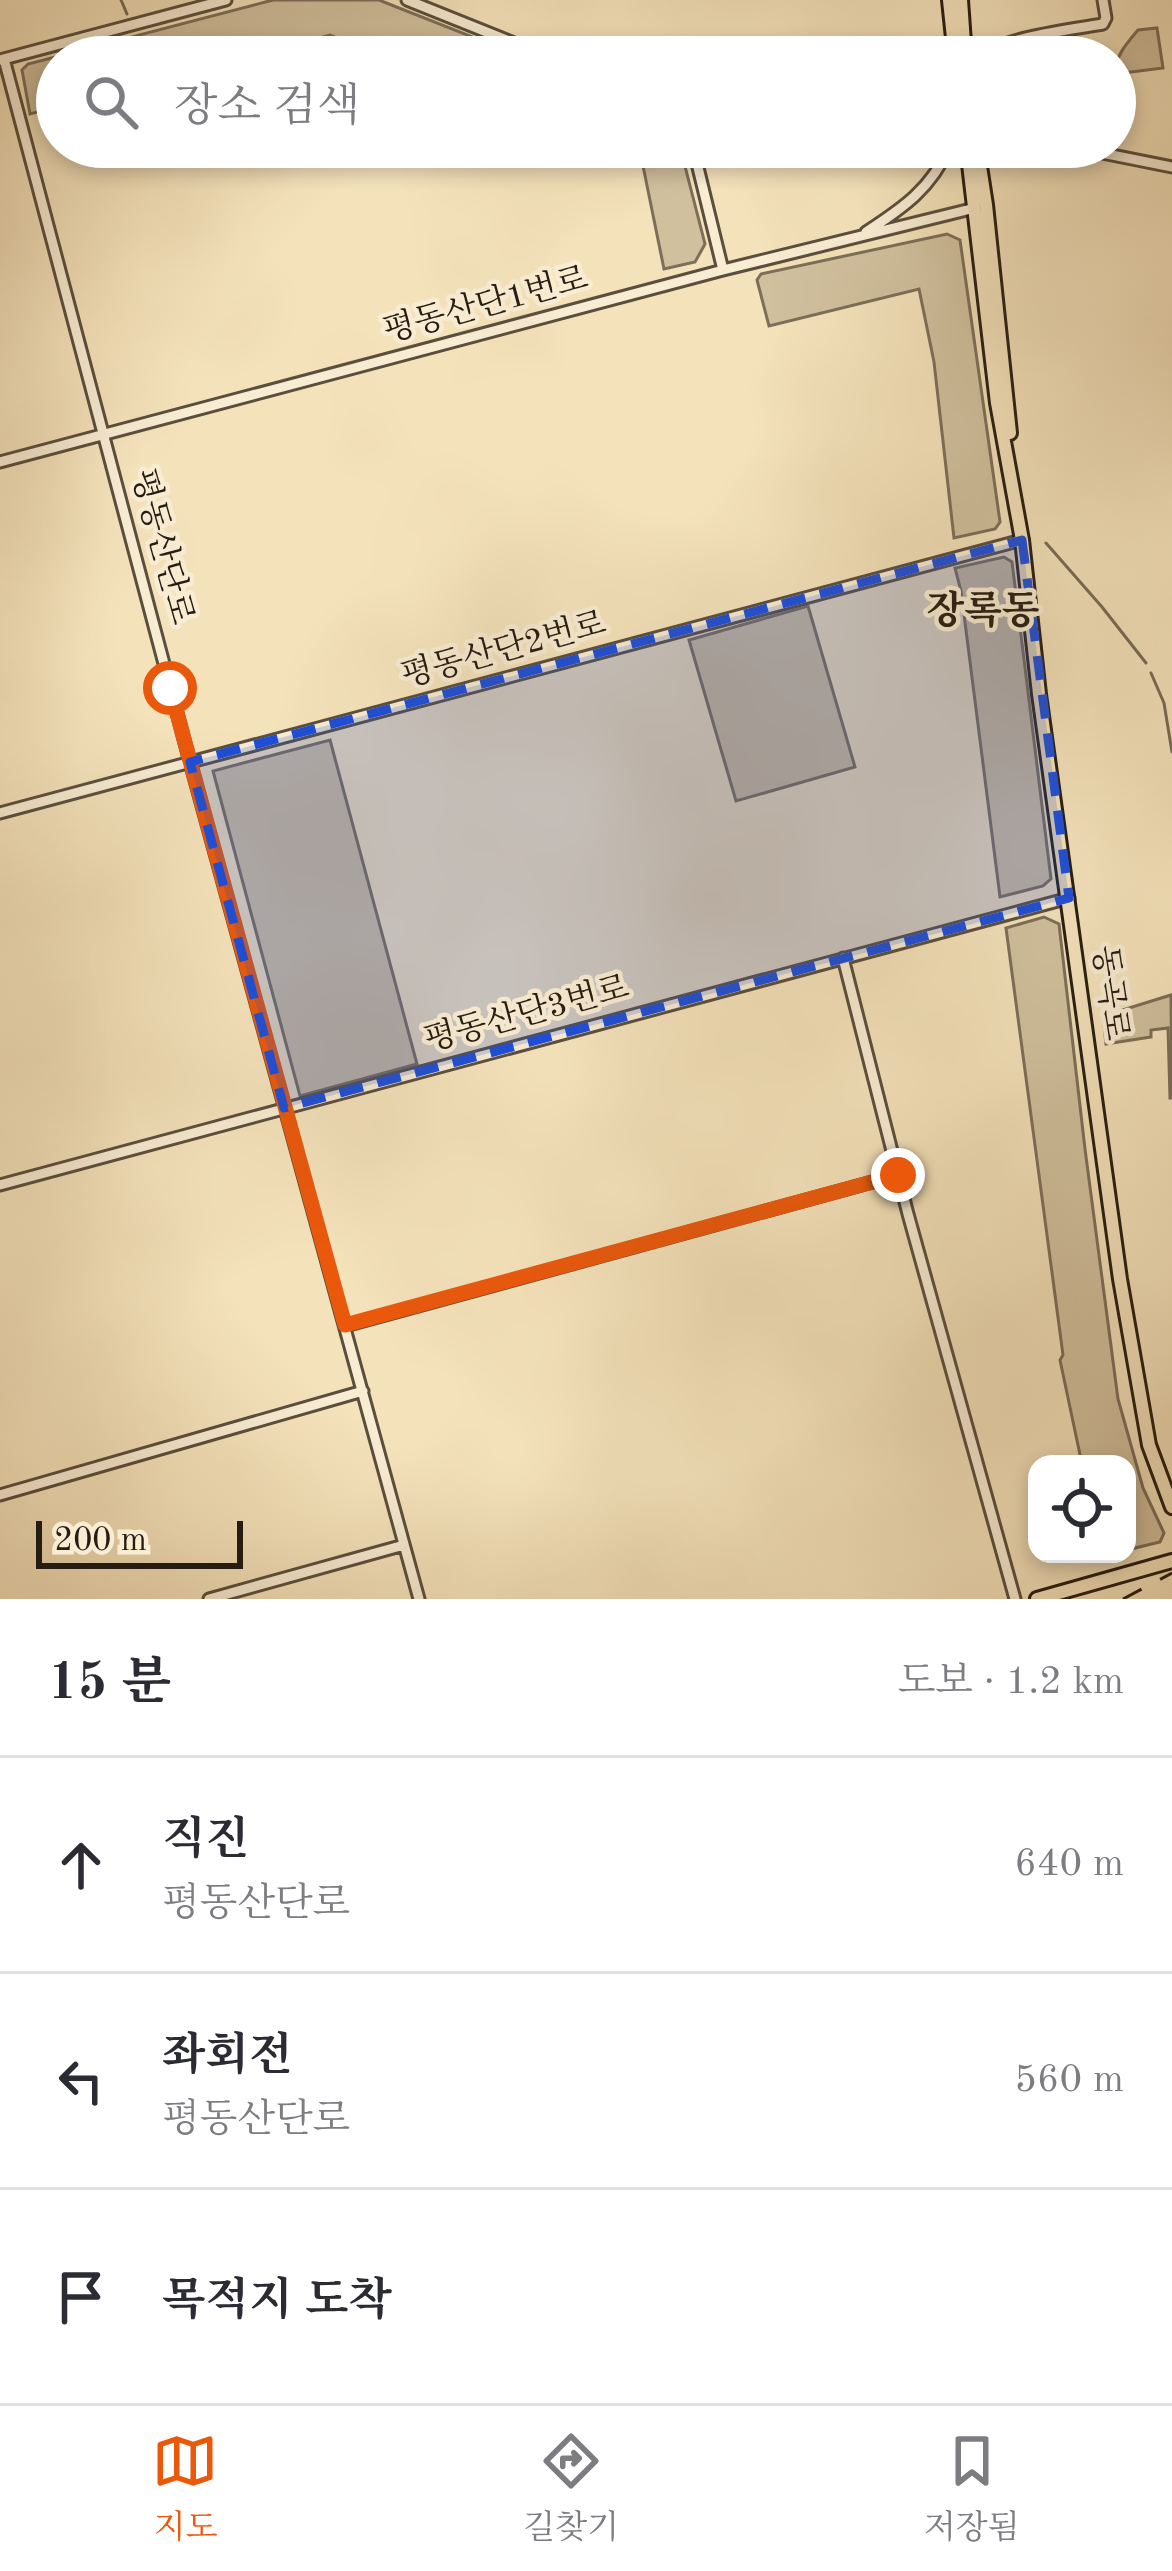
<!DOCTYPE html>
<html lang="ko">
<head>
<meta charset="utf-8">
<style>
	body { margin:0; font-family:"Old Standard TT","Noto Serif KR",serif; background:#f2f2f3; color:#2b2b33 }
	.controls { position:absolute; right:36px; bottom:36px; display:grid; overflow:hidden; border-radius:24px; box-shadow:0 6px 18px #0003 }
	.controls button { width:108px; height:108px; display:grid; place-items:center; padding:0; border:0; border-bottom:3px solid #e1e1e2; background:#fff; color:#2b2b33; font:60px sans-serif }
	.scale { position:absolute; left:36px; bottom:30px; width:207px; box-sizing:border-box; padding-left:12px; border:6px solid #261c11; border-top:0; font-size:33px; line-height:42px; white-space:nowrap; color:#261c11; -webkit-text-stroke:9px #f8ecd3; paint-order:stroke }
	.stop { position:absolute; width:36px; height:36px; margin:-27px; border:9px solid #ea580c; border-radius:50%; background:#fff }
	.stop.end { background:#ea580c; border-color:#fff; box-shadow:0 3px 12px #0008 }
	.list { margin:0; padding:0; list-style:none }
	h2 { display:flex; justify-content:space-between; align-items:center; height:156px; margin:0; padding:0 48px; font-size:51px }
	h2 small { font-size:39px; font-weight:400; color:#7c7c81 }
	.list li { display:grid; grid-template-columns:78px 1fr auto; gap:36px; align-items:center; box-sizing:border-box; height:216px; padding:0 48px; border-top:3px solid #e1e1e2 }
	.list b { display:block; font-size:45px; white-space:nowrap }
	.list p { margin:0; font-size:39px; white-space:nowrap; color:#7c7c81 }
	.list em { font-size:39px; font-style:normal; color:#7c7c81 }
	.icon { flex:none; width:66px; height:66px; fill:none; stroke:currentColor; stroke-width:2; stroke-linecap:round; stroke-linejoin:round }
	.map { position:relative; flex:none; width:1172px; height:1599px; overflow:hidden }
	.search { position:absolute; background:#fff; box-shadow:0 6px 18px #0003; left:36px; right:36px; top:36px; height:132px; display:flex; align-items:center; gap:30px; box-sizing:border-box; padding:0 42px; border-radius:66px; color:#7c7c81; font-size:45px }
	.sheet { height:804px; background:#fff }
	nav { display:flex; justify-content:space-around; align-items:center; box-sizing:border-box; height:168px; border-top:3px solid #e1e1e2; background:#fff; font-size:33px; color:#7c7c81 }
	nav a { display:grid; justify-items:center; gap:6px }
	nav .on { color:#ea580c }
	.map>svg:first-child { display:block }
</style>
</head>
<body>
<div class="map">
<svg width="1172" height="1599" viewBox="0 0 1172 1599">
	<rect width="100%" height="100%" fill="#f4e2bb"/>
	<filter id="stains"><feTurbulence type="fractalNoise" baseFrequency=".00167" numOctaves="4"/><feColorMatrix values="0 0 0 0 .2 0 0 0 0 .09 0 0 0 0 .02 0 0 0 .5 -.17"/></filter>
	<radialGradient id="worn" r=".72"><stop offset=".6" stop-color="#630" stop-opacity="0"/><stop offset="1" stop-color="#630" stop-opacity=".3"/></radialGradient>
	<path fill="#d1c09e" stroke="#7c6e58" stroke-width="3" d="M273,0H379L523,57H384L330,35L247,57H57V107L30,114L22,70L28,64Z
		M1157,28L1163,68L1115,74C1115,56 1127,43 1138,30Z
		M608,147H680L705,244L695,262L664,269L642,161Z
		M947,234L960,240L1000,522L995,529L954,538L934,362L919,289L769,326L757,280L761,274Z
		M1004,557L1012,562L1051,879L1043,886L1000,897L961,591L955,568Z
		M808,606L855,767L736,801L689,640Z
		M330,740L417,1064L300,1096L213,771Z
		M1044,917L1059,924L1085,1149L1118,1399L1143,1488L1164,1533L1160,1542L1127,1550V1464H1082L1060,1360L1063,1355L1006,928Z
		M1171,995L1172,1098H1170L1168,1028L1151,1030V1037L1106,1044L1103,1016Z"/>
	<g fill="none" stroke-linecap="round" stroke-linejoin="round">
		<path stroke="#786b54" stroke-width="3" d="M121,0L127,14
			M1046,543L1102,607L1146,663
			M1151,673L1164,703L1172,752"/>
		<g stroke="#5a4e3c" stroke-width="15">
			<path id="minor" d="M407,0L549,57
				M981,57C998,38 1075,29 1103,24L1106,18L1103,0
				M4,59L190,762L419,1599
				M0,60L226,0
				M693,147L723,270
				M1072,147L1172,167
				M866,232C903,208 932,188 949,147
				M0,462L723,270L975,208
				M0,813L1022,540
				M843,958L908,1214L1015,1599
				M0,1185L1069,898
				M345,1326L898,1175
				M0,1495L363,1391
				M209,1599L404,1545"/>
		</g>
		<g stroke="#261c11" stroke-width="18">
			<path id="major" d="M949,0L955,57
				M961,0L965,57
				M967,147L997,403L1022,540L1039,694L1120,1279L1149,1445L1172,1507
				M977,147L986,205L1010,433
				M1037,1599L1172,1561"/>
		</g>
		<use href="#minor" stroke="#f8ecd3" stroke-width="9"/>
		<use href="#major" stroke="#f4e2bb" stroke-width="12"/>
		<path stroke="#261c11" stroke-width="3" stroke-dasharray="21 21" stroke-linecap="butt" d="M1123,1599L1172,1573"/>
	</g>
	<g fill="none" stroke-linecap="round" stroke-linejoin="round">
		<path stroke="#ea580c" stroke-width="15" d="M170,688L345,1325L898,1175"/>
	</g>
	<path fill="#1d4ed8" fill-opacity="0.2" stroke="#1d4ed8" stroke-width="9" stroke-dasharray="24 15" stroke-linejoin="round" d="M1022,540L1069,898L284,1108L190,762Z"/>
	<g text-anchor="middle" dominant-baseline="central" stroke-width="9" stroke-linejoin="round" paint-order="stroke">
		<g font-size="33" fill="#261c11" stroke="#f8ecd3">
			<text transform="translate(486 306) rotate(-15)">평동산단1번로</text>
			<text transform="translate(161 547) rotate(75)">평동산단로</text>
			<text transform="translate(504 651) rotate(-15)">평동산단2번로</text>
			<text transform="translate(1109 993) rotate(82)">동곡로</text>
			<text transform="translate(527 1015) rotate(-15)">평동산단3번로</text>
		</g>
		<g font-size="39" font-weight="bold" fill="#261c11" stroke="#f8ecd3">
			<text x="983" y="612">장록동</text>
		</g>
	</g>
	<rect width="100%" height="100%" filter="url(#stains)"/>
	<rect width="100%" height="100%" fill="url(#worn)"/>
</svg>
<div class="controls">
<button><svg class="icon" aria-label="locate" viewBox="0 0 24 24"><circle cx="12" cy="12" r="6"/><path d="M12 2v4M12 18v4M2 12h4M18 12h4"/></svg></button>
</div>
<div class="scale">200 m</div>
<div class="stop" style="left:170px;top:688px"></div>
<div class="stop end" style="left:898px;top:1175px"></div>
<div class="search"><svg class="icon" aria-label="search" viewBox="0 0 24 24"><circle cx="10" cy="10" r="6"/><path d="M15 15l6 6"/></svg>장소 검색</div>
</div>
<section class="sheet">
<h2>15 분<small>도보 · 1.2 km</small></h2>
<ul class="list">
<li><svg class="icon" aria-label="ahead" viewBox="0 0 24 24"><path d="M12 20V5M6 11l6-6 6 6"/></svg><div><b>직진</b><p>평동산단로</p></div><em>640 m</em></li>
<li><svg class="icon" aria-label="left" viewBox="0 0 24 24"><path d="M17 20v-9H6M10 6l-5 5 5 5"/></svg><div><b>좌회전</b><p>평동산단로</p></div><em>560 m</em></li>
<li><svg class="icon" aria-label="arrive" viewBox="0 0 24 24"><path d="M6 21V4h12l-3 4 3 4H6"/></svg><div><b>목적지 도착</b></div></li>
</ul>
</section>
<nav>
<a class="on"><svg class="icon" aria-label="map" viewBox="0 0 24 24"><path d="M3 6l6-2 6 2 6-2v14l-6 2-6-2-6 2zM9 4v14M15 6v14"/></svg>지도</a>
<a><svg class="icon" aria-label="directions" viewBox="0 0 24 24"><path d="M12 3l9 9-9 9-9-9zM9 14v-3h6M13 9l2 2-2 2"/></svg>길찾기</a>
<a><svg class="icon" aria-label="saved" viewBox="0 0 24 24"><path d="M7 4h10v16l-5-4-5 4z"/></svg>저장됨</a>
</nav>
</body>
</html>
